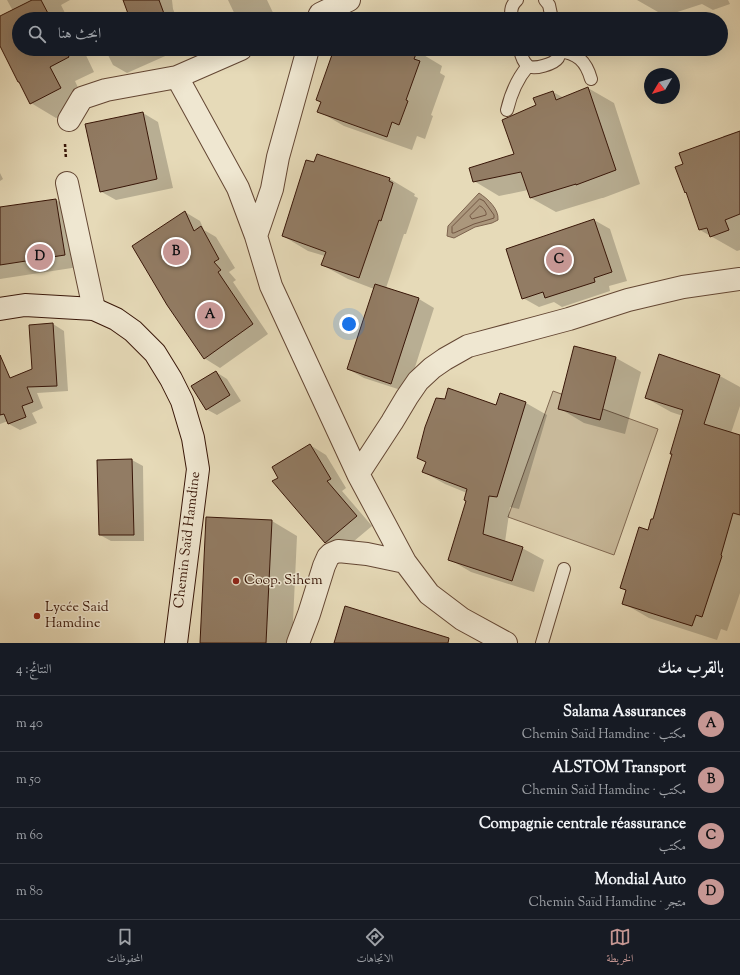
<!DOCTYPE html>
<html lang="ar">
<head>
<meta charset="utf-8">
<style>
	body { margin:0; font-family:"Sorts Mill Goudy",Amiri,serif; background:#20242c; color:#f1f3f6; direction:rtl }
	.compass { position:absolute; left:644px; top:68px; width:36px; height:36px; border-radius:50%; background:#171b24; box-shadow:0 4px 16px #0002; rotate:232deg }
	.you { position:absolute; left:349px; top:324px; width:14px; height:14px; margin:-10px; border:3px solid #fff; border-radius:50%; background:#1a73e8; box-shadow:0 0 0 6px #1a73e833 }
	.badge { display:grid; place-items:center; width:26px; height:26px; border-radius:50%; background:#c59692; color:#111; font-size:13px; font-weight:700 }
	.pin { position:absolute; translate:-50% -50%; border:2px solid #fff; box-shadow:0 1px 4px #0006 }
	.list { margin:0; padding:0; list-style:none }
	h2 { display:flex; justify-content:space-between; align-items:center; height:52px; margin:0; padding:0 16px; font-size:17px }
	h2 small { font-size:13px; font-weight:400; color:#9ea1a6 }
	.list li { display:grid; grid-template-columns:26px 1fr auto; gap:12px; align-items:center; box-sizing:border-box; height:56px; padding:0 16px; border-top:1px solid #363941 }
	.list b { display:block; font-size:15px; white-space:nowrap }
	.list p { margin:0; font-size:13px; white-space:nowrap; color:#9ea1a6 }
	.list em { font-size:13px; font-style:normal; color:#9ea1a6 }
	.icon { flex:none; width:22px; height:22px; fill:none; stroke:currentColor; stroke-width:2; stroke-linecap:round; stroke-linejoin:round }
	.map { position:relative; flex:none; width:740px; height:643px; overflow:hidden; direction:ltr }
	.search { position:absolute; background:#171b24; box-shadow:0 4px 16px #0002; left:12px; right:12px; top:12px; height:44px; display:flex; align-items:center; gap:10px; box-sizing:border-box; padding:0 14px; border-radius:22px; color:#9ea1a6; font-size:15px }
	.sheet { height:276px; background:#171b24 }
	nav { display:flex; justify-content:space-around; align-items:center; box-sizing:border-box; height:56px; border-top:1px solid #363941; background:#171b24; font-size:11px; color:#9ea1a6 }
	nav a { display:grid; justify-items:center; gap:2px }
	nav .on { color:#c59692 }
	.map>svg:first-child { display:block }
</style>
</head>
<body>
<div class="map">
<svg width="740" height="643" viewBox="0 0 740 643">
	<rect width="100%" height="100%" fill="#e6dab8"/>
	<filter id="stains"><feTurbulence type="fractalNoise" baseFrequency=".005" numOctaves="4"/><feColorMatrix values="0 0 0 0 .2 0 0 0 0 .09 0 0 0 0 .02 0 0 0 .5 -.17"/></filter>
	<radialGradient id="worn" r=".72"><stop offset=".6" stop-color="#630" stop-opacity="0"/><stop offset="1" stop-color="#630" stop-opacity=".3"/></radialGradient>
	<path fill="#c8b99a" stroke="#806851" d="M553,391L658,429L614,555L508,517Z"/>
	<path fill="#ab977c" stroke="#7d634e" d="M479,193C488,199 499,209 498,220L492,223L475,227L454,238L447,236L448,226Z"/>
	<path fill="#0003" d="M7,0H70L61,5L68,19H19V49H83L94,72L75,81L85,103L56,118L31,103L0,44V17L13,11Z
		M124,0H172L173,9L177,19H119L129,14Z
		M228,0H267L276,19H237Z
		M637,0H728L730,4L713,10L702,4L665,16Z
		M105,49H181L127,73L113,65Z
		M335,49H411L417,51L442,66L440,73L445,76L431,115L433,116L425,139L417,136L412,150L344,126L318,111Z
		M588,88L614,103L640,184L603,198H602L556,212L531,198L528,190L499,196L474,181L515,155L537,106L553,92L564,98Z
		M143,113L158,122L173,188L116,200L100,191Z
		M740,131V250L737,251L700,230L687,193L685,192L684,165L724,138L723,136Z
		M317,155L390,179L415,194L414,196L418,198L406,234H404L386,288L419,299L434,308L407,392L364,378L348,369L374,289L348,279L322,265L325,256L308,251L283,236L315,164Z
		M0,173L3,179L0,181Z
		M56,200L76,211L85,266L0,279V208Z
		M185,212L200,221L204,230L216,237L235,268L229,272L236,280L233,282L268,334L220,368L204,358Z
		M594,220L610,229L627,281L609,286L610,291L562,307L554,302L539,307L523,298Z
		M53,324L64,331L68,391L37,393L43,408L32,413L37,423L20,430L9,424L8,421L0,424V383L33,369L30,326Z
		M616,358L641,372L625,434L584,423L559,408Z
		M216,372L227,379L241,401L217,415L206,409Z
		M720,376L740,387V406L731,433L740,436V593L727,631L721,629L717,640L649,618L623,603L627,591L621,587L654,520L683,416L671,412L646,398Z
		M526,403L547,415L519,509L510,507L505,542L522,548L544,560L534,592L471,572L449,559L467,501V493L445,484L423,472L497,406Z
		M310,445L326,455L346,488L342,491L372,526L341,552L325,542L280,478Z
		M132,460L143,466L144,541H111L100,535Z
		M272,521L297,536L292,643H201Z"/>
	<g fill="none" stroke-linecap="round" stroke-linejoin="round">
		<path stroke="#725642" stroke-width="1" d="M480,199L484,201L494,215V218L491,219L474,224L454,233H452V227Z
			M480,206C483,207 487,212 486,215L472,219L471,218L470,216Z"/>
	</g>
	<path fill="#927c64" stroke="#381608" d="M32,0H41L51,19H19V49H65L69,57L50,67L61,88L30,104L19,82H18L0,46V16Z
		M123,0H159L166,19H130Z
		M334,49H418L414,59L420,61L406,100L408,101L399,125L392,122L387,137L317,112L321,102L316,100Z
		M588,87L616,170L576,185V184L530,198L521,172L473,182L469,168L514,154L502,120L536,105L533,98L553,91L556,100Z
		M143,112L157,179L100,192L85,124Z
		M740,131V214L725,220L729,230L710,237L707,228L699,230L686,192L685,193L675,167L683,164L679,153Z
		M317,154L390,178L389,181L393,183L381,221L379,220L359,278L321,265L326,252L282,236L306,160L314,162Z
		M56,199L65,255L0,265V207Z
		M185,211L194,231L201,226L219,259L214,262L221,270L218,272L253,324L204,359L167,305L132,246Z
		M594,219L612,272L594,278L595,282L545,298L543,292L522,299L506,249Z
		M375,284L419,298L391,384L347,369Z
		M53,323L57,386L27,387L33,402L22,406L26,417L8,424L4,414L0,415V355L10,378L32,369L29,325Z
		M574,346L616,357L600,420L558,409Z
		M659,354L720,375L704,424L740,435V515L733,513L721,555L722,556L702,617L696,615L692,626L622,604L626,590L620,588L639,527L648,530L651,519H653L672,454H670L683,410L645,398Z
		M216,371L230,395L206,410L191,386Z
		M448,388L496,405L500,393L526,402L497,497L489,496L483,534L523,547L512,581L448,560L466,501L464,500L467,489L422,472L426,462L417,458L425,427L436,398L445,399Z
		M310,444L331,479L327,481L357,516L325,543L272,481L278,478L272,467Z
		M132,459L134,535H99L97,460Z
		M206,517L272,520L266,643H200Z
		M345,606L449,638L448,643H334Z"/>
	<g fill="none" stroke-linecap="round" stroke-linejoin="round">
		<g stroke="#644734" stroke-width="14">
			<path id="service" d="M545,0L549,5L552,19
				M512,19C510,11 511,5 517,0
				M520,49C521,55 523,62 528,66C534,70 554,64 558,58C560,55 559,52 558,49
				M559,51C577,53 586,61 591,79
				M507,110C511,93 517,79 528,66
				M542,643L564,569"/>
		</g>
		<g stroke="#644734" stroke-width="24">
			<path id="minor" d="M318,19L320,14L349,0
				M308,49L278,157L272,189L256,236L271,286L358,474L405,562L429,594L462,619L506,643
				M177,77L238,188L256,236
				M69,120L82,98L106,90L177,77L241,49
				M67,183L94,309
				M358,474L392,422L407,397L418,381L432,368L445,359L468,346L569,319L628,300L683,287L740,279
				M298,643L309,614L324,566L328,557L331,554L338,551L367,554L405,562"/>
		</g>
		<g stroke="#381608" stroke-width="24">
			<path id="secondary" d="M0,309L25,305L94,309L116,319L133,331L155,353L171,379L182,401L193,438L198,469L176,643"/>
		</g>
		<path stroke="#381608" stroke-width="2.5" stroke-dasharray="3 2" stroke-linecap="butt" d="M65,144L66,159"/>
		<use href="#service" stroke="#efe7d1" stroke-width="12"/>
		<use href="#minor" stroke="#efe7d1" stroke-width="22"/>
		<use href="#secondary" stroke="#efe7d1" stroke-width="22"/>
	</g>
	<g fill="#8f2418" stroke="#efe7d1" stroke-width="1.5">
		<circle cx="236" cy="581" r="4"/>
		<circle cx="37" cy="616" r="4"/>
	</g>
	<g text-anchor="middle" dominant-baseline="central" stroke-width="3" stroke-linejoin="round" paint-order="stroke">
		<g font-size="14" fill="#381608" stroke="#efe7d1">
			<text transform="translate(188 540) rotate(-83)">Chemin Saïd Hamdine</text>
		</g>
		<g font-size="14" fill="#381608" stroke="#efe7d1" text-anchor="start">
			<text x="244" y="581">Coop. Sihem</text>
			<text x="45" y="608">Lycée Said<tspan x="45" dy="16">Hamdine</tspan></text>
		</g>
	</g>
	<rect width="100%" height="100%" filter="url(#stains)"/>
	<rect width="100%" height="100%" fill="url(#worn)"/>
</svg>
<svg class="compass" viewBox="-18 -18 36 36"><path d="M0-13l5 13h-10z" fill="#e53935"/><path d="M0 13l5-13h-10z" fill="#9ea1a6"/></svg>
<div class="you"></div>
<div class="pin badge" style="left:210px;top:315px">A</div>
<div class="pin badge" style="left:176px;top:252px">B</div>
<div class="pin badge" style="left:559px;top:260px">C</div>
<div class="pin badge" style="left:40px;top:257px">D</div>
<div class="search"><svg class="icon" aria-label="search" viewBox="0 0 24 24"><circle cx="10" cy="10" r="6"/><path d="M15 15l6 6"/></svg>ابحث هنا</div>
</div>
<section class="sheet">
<h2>بالقرب منك<small>النتائج: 4</small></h2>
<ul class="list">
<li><span class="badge">A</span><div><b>Salama Assurances</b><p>مكتب · Chemin Saïd Hamdine</p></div><em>40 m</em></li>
<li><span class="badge">B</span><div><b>ALSTOM Transport</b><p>مكتب · Chemin Saïd Hamdine</p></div><em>50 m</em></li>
<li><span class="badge">C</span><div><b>Compagnie centrale réassurance</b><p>مكتب</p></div><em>60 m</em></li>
<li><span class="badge">D</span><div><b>Mondial Auto</b><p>متجر · Chemin Saïd Hamdine</p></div><em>80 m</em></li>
</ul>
</section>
<nav>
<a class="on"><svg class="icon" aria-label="map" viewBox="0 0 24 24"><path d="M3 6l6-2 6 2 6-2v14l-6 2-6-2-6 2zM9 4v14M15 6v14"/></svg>الخريطة</a>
<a><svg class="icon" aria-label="directions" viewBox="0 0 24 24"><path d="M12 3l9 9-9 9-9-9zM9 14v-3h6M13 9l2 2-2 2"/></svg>الاتجاهات</a>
<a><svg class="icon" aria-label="saved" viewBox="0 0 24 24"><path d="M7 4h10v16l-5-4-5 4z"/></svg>المحفوظات</a>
</nav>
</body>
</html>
